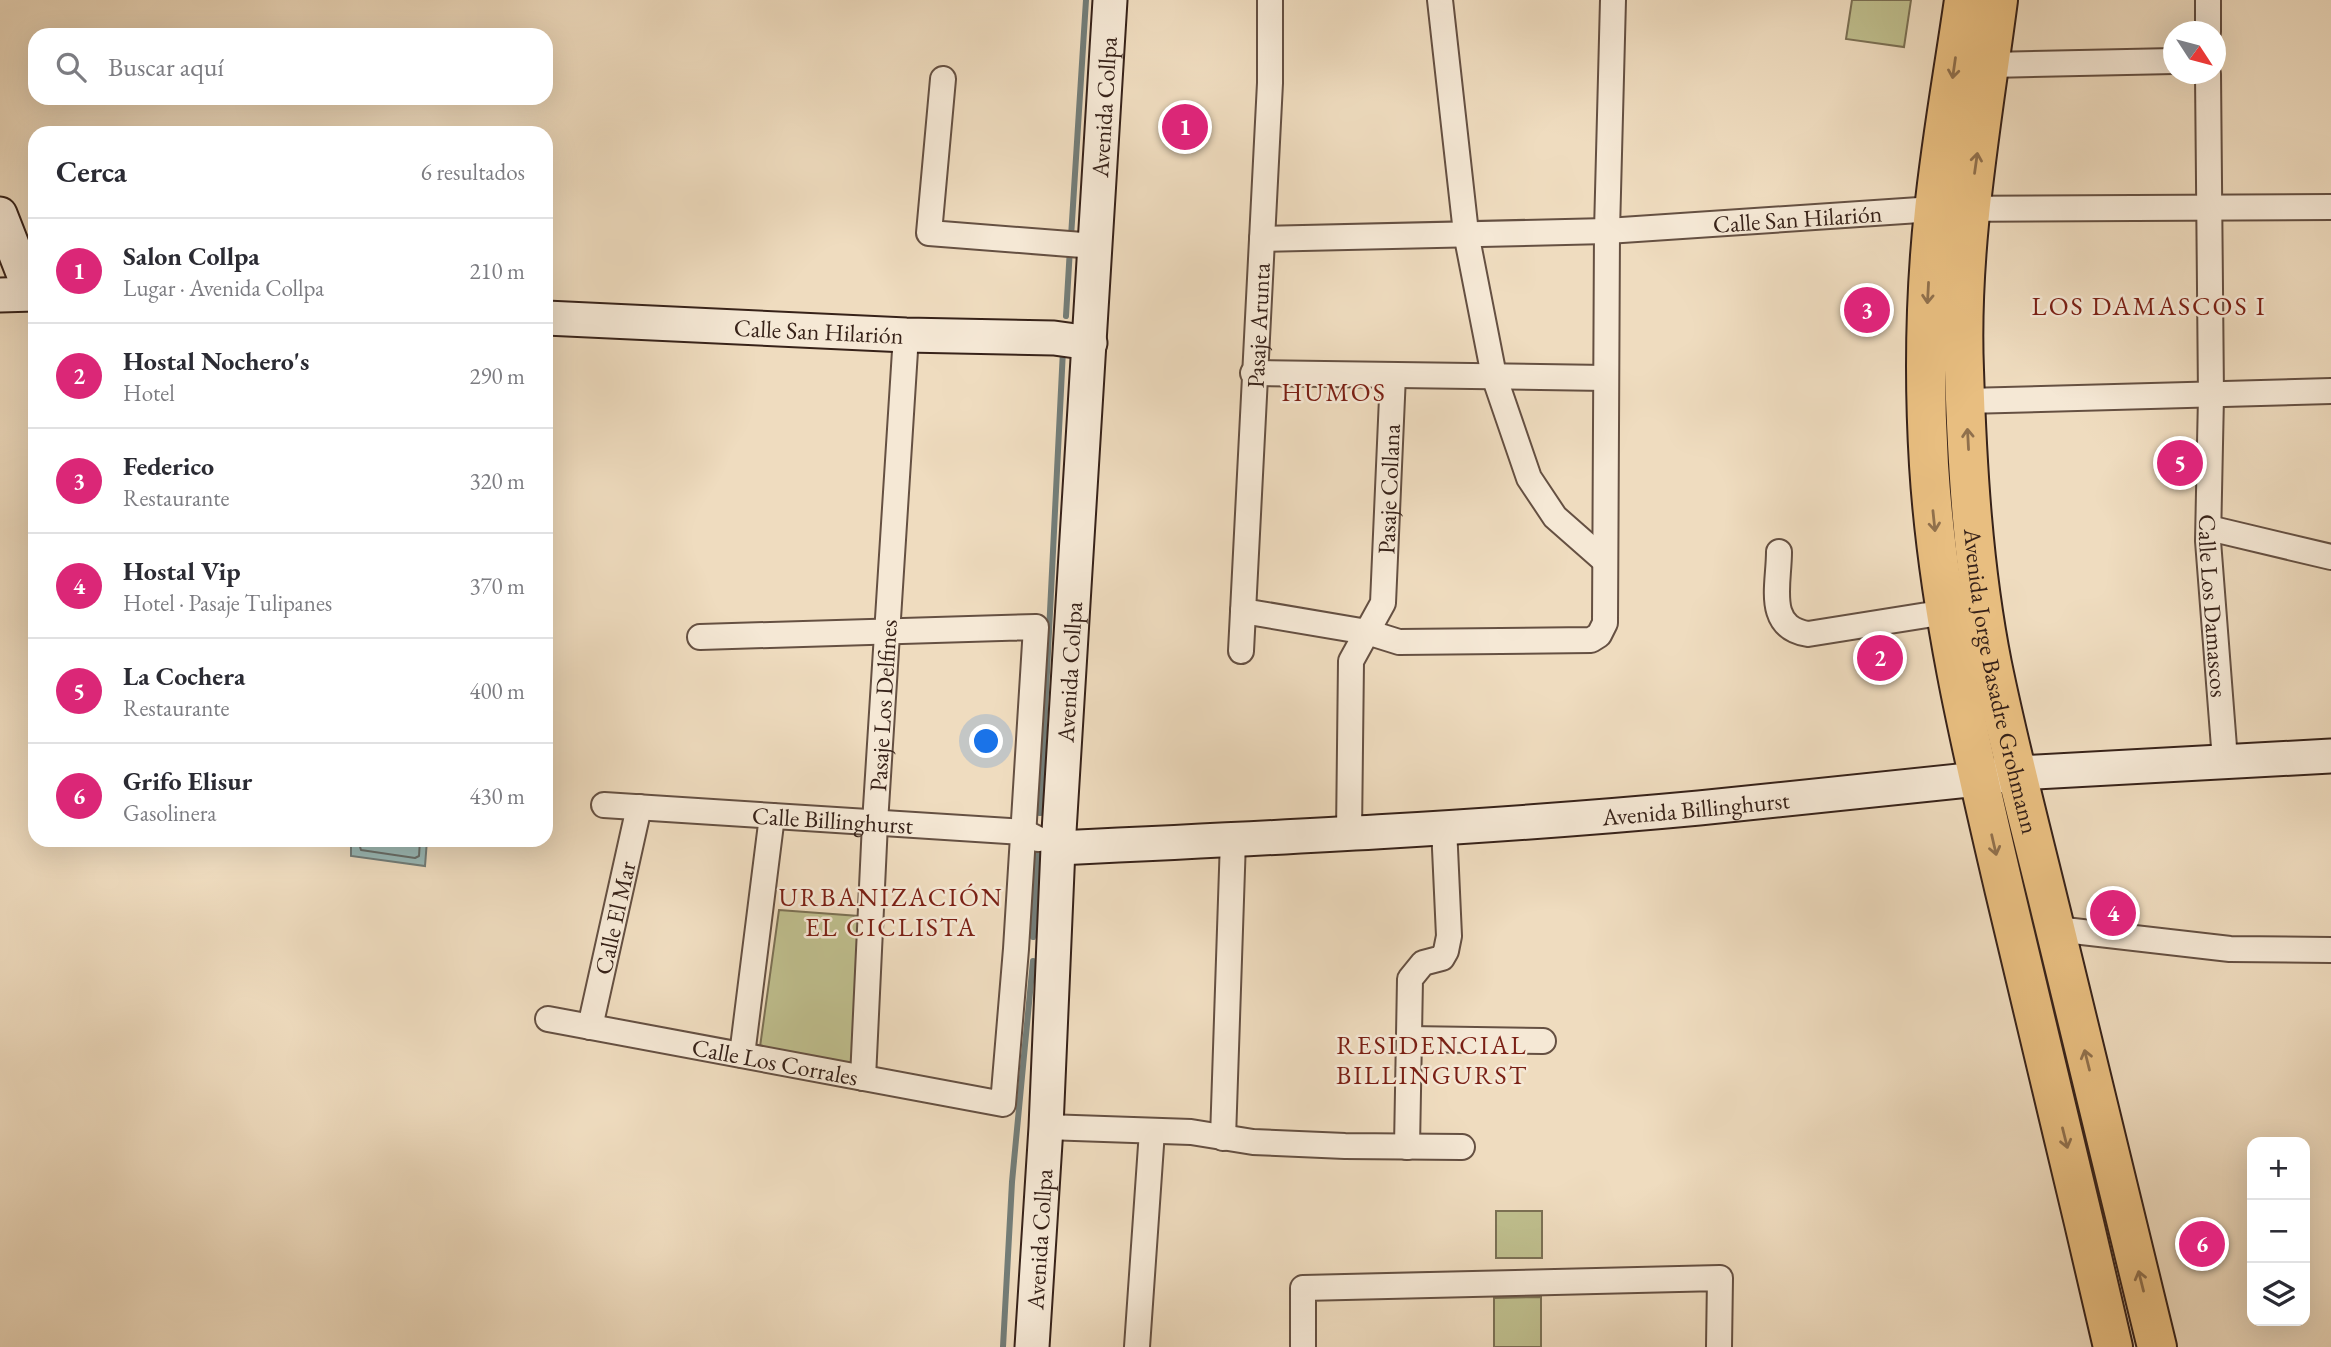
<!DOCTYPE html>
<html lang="es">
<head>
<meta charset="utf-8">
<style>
	body { margin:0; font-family:"EB Garamond",serif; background:#f7f7f7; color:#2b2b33 }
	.controls { position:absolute; right:21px; bottom:21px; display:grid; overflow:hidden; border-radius:14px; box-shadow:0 7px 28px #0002 }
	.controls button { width:63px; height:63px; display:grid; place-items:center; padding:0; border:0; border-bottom:2px solid #e1e1e2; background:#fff; color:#2b2b33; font:35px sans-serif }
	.compass { position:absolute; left:2163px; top:21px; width:63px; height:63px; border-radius:50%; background:#fff; box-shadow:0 7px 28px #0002; rotate:126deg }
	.you { position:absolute; left:987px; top:742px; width:24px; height:24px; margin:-18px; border:5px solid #fff; border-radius:50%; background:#1a73e8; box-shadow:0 0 0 10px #1a73e833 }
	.badge { display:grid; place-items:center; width:46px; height:46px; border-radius:50%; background:#db2777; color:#fff; font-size:23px; font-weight:700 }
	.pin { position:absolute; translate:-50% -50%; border:4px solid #fff; box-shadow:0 2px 7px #0006 }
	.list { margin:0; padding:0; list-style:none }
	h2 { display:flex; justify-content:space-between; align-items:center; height:91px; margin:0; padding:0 28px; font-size:30px }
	h2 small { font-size:23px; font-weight:400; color:#7c7c81 }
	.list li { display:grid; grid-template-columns:46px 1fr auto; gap:21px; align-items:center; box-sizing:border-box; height:105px; padding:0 28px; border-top:2px solid #e1e1e2 }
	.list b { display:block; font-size:26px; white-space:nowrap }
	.list p { margin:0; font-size:23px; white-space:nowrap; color:#7c7c81 }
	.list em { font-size:23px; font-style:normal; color:#7c7c81 }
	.icon { flex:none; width:38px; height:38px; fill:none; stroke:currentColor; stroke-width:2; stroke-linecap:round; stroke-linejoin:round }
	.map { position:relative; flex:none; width:2331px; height:1347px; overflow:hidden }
	.search { position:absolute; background:#fff; box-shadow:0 7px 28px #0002; left:28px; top:28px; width:525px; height:77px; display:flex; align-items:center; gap:18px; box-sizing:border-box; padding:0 24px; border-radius:21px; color:#7c7c81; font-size:26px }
	.panel { position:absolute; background:#fff; box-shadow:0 7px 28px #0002; left:28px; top:126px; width:525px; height:721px; border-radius:21px }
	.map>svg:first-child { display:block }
</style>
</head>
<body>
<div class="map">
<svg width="2331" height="1347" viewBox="0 0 2331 1347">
	<rect width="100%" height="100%" fill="#efdcbf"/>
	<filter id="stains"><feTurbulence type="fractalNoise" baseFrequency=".00286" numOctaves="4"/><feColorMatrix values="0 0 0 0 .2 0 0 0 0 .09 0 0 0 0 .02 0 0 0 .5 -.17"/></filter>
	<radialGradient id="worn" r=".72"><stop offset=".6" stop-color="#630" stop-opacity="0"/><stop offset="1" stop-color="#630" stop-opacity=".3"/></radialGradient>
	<path fill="#bfbf8e" stroke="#7b7054" stroke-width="2" d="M1852,0H1911L1904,47L1846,39Z
		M779,910L872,917L861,1075L759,1054Z
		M1496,1211H1542V1258H1496Z
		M1541,1297V1347H1494V1298Z"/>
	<path fill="#9bbab7" stroke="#737d78" stroke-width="2" d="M351,840H427L425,866L351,856Z"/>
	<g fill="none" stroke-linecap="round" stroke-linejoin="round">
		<path stroke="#696e68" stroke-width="2" d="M358,840L361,850L415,858L419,856L420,840"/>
		<path stroke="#737d78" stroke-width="6" d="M1071,237L1086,0
			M1066,316L1070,248
			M1040,813L1063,350
			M1033,937L1038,849
			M1003,1347L1012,1182L1033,961"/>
		<g stroke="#655042" stroke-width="28">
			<g id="street">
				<path d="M1440,0L1466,233L1494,376L1529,478L1555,517L1605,561"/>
				<path d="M2208,0V32"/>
				<path d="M1990,65L2174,61"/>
				<path id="s1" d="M2208,74L2211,396L2208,541L2225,760"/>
				<path d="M943,79L929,233L1095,246"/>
				<path id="s2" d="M1262,239L1607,231L1934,209L2331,207"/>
				<path d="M1253,373L1606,378"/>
				<path d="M1966,401L2331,391"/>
				<path d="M2209,528L2331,557"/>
				<path d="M1779,552C1779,585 1765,627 1808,634L1946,612"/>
				<path id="s3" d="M1243,611L1367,632L1383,603L1393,375"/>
				<path id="s4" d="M1241,651L1270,83V0"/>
				<path id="s5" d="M604,805L1024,832L1038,839"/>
				<path d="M1349,833L1351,661L1367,632L1399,642L1591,640L1599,635L1605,623L1607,231L1613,0"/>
				<path d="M2056,929L2230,949L2331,950"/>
				<path id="s6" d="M548,1019L1003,1104L1016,949L1036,627L700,637"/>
				<path id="s7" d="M590,1027L639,807"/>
				<path d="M1409,1039L1543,1041"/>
				<path d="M742,1055L772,816"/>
				<path id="s8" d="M863,1078L875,823L906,335"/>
				<path d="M1046,1127L1191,1132L1253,1142L1345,1146L1462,1147"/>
				<path d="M1223,1138L1233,840"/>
				<path d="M1407,1147L1410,979L1423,963L1442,958L1446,951L1449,936L1444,827"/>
				<path d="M1137,1347L1152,1131"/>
				<path d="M1303,1347V1288L1720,1278L1719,1347"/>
			</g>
		</g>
		<g stroke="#372219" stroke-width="37">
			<g id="secondary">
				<path d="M0,214L27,283L35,293"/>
				<path d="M0,295L35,294"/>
				<path id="s9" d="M546,318L906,335L1054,338L1090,343"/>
				<path id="s10" d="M1058,848C1272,838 1486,828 1699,808C1792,799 1885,789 1978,779L2017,773L2331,756"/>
				<path id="s11" d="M1032,1347L1046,1127L1058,848L1110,0"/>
			</g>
		</g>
		<g stroke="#372219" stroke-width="42">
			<g id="highway">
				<path d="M1964,0C1954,70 1941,141 1934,211C1925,296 1924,381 1929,465C1938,610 1972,751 2005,892C2041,1043 2078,1195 2113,1347"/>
				<path id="s12" d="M1998,0C1982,123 1959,246 1964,370C1967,467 1973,568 1992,664C2009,747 2031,830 2051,912C2087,1057 2122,1202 2157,1347"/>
			</g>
		</g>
		<use href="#street" stroke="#f5e8d5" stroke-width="24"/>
		<use href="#secondary" stroke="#f5e8d5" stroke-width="33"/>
		<use href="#highway" stroke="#e8be80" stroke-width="38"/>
	</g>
	<defs><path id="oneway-shaft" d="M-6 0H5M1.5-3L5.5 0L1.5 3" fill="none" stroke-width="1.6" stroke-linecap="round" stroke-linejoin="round" transform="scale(1.75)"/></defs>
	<g stroke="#90704c">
		<use href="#oneway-shaft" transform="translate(1954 68) rotate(98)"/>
		<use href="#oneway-shaft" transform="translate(1976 163) rotate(-82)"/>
		<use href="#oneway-shaft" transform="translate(1928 293) rotate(93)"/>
		<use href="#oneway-shaft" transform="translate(1968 439) rotate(-93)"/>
		<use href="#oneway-shaft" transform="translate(1934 521) rotate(84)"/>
		<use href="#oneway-shaft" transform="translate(1994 845) rotate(77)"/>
		<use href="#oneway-shaft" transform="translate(2087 1060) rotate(-104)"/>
		<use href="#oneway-shaft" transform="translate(2065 1138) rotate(76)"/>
		<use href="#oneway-shaft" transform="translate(2141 1281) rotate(-104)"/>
	</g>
	<g text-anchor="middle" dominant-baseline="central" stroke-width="5" stroke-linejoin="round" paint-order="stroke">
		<g font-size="24" fill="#372219" stroke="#f5e8d5">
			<text stroke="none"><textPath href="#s11" startOffset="1242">Avenida Collpa</textPath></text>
			<text stroke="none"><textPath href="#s2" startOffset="536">Calle San Hilarión</textPath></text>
			<text stroke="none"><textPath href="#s4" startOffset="326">Pasaje Arunta</textPath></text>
			<text stroke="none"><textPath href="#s9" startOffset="273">Calle San Hilarión</textPath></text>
			<text stroke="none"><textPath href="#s3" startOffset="273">Pasaje Collana</textPath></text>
			<text stroke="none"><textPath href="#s1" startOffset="532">Calle Los Damascos</textPath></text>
			<text stroke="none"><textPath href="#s11" startOffset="676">Avenida Collpa</textPath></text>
			<text stroke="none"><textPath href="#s12" startOffset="686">Avenida Jorge Basadre Grohmann</textPath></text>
			<text stroke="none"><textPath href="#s8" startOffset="373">Pasaje Los Delfines</textPath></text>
			<text stroke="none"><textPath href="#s10" startOffset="639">Avenida Billinghurst</textPath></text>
			<text stroke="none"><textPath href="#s5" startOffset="229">Calle Billinghurst</textPath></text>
			<text stroke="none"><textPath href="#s7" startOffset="112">Calle El Mar</textPath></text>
			<text stroke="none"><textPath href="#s6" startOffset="231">Calle Los Corrales</textPath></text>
			<text stroke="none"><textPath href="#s11" startOffset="108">Avenida Collpa</textPath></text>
		</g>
		<g font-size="26" letter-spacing="2" fill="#7a1f14" stroke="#f5e8d5">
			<text x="2149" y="306">LOS DAMASCOS I</text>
			<text x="1334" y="392">HUMOS</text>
			<text x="891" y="897">URBANIZACIÓN<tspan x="891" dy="30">EL CICLISTA</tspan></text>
			<text x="1432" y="1045">RESIDENCIAL<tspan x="1432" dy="30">BILLINGURST</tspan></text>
		</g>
	</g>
	<rect width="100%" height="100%" filter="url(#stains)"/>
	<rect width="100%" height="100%" fill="url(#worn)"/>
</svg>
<div class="controls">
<button>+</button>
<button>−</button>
<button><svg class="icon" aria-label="layers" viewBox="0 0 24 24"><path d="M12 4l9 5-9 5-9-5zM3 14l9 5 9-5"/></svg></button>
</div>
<svg class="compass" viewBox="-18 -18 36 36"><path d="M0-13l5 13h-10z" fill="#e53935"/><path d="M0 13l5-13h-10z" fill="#7c7c81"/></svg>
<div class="you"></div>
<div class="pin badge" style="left:1185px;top:127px">1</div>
<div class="pin badge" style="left:1880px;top:658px">2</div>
<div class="pin badge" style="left:1867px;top:310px">3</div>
<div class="pin badge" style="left:2113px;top:913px">4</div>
<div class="pin badge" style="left:2180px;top:463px">5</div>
<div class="pin badge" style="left:2202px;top:1244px">6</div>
<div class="search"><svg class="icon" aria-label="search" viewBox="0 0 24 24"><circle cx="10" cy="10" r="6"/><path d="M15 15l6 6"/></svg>Buscar aquí</div>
<section class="panel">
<h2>Cerca<small>6 resultados</small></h2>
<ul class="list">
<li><span class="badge">1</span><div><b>Salon Collpa</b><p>Lugar · Avenida Collpa</p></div><em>210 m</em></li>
<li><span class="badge">2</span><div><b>Hostal Nochero's</b><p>Hotel</p></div><em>290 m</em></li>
<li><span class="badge">3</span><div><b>Federico</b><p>Restaurante</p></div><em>320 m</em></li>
<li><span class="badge">4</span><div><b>Hostal Vip</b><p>Hotel · Pasaje Tulipanes</p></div><em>370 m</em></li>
<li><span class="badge">5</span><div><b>La Cochera</b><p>Restaurante</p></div><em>400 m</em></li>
<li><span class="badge">6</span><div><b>Grifo Elisur</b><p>Gasolinera</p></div><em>430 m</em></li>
</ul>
</section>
</div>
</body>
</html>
